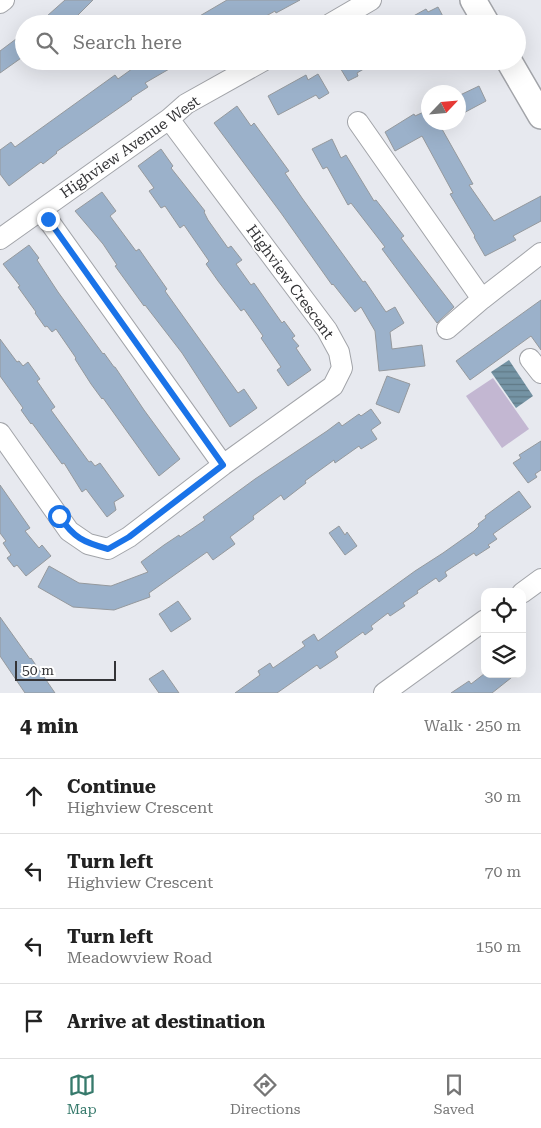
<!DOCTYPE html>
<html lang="en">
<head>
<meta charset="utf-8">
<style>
	body { margin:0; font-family:"Roboto Serif",serif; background:#f2f2f2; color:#222 }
	.controls { position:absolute; right:15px; bottom:15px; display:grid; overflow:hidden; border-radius:10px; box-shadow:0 5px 20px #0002 }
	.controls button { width:45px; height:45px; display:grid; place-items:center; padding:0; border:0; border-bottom:1px solid #e0e0e0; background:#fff; color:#222; font:25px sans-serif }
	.compass { position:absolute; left:421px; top:85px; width:45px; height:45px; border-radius:50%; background:#fff; box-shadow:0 5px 20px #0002; rotate:64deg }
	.scale { position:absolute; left:15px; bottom:12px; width:101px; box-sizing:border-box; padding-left:5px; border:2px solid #343437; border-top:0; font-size:14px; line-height:18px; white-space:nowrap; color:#343437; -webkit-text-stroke:4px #fff; paint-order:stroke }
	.stop { position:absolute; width:15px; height:15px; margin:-11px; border:4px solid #1a73e8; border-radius:50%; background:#fff }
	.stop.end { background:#1a73e8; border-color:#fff; box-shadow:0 1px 5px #0008 }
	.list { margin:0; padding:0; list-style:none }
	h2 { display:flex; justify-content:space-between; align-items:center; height:65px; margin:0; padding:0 20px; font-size:21px }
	h2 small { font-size:16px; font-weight:400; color:#767676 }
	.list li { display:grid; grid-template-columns:32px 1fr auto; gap:15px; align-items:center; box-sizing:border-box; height:75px; padding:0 20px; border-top:1px solid #e0e0e0 }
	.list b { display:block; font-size:19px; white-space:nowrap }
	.list p { margin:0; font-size:16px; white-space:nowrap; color:#767676 }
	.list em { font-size:16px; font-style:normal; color:#767676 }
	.icon { flex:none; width:28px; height:28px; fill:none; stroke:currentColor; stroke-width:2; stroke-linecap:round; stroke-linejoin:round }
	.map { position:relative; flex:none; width:541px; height:693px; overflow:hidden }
	.search { position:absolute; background:#fff; box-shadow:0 5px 20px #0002; left:15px; right:15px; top:15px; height:55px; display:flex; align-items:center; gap:12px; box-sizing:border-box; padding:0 18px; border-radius:28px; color:#767676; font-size:19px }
	.sheet { height:365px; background:#fff }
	nav { display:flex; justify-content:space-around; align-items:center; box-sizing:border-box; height:70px; border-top:1px solid #e0e0e0; background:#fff; font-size:14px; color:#767676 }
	nav a { display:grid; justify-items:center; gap:2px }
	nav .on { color:#377a6c }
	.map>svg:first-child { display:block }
</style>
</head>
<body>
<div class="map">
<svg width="541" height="693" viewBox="0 0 541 693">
	<defs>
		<pattern id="water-rules" width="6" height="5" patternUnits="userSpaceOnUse" patternTransform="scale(1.25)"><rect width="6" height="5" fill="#7493a4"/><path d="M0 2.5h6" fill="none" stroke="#607986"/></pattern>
	</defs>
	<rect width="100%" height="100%" fill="#e7e9ef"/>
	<path fill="#c3b7d2" d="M493,378L529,429L502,448L466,396Z"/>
	<path fill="url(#water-rules)" d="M509,360L533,396L516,408L491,372Z"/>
	<path fill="#9bb1ca" stroke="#95999d" d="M65,0H93L69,24H38Z
		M227,0H300L276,13L275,11L252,24H186Z
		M438,7L447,24H399L426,9L428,12Z
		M24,33V56L0,73V51Z
		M143,61H183L145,83L148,87L131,98L132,99L56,152L57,153L43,164L41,162L9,186L0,174V150L11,142L15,147L115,75L118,79Z
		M336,61H377L357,73L358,76L348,81Z
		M318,74L329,93L319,99L316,95L278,115L268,96L306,75L308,80Z
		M479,86L486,101L458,116V96Z
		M237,106L251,126L254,123L289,171L285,173L302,198L363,282L365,281L386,312L395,307L404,323L390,332L392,349L422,345L425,366L379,371L375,331L361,307L355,312L333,284L332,285L281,213L214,123Z
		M428,110V122H438L473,184L469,185L494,221L541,196V221L513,236L516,240L485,256L474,237L475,236L450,194L453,193L422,136L395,151L385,132L414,114L415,116Z
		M332,139L341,158L346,155L374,201L376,200L404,236L401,238L454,307L437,323L382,249L385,247L351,203L348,205L327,167L323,169L312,149Z
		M161,149L173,166L171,168L205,211L204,212L208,220L228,248L231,246L242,260L236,264L251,285L254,283L282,323L284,321L295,336L292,338L299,346L296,348L311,370L288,386L277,370L281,367L261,338L263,336L244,309L241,311L218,281L206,264L209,261L184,225L180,228L165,206L161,208L149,191L154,188L138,166Z
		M102,192L116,211L110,216L136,251L139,249L167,289L165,291L238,393L244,389L257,408L230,427L182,353L145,305L144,306L115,266L117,265L103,244L75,211Z
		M29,245L39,258L37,260L58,292L103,354L104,353L114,367H115L144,410L180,459L159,476L103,398L102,399L91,384L75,359L76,358L56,329L52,332L47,326L45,327L35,313L36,312L18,287L20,286L3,264Z
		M541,300V350L531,336L470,380L456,361Z
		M0,339L17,362L19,361L23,366L28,362L40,379L37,381L55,407L51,410L89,462L91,461L95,466L100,463L124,496L114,502L116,510L107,517L86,489L82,492L64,463L62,464L32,423L31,424L21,410L23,408L0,376Z
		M387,376L410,384L399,413L376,404Z
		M371,409L381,423L371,430L377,439L361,449L359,446L335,463L334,460L305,481L306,483L284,500L281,495L253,516L254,519L230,537L235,544L213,560L207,552L149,593L150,597L114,610L73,607L38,587L49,566L79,583L111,586L148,572L141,562L164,545L179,535L180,537L205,520L203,517L255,479L327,431L339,422L342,426L359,414L361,416Z
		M541,441V470L535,474L537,477L528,483L513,463L521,458L519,455Z
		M0,485L30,528L25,531L39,548L42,545L51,556L26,576L17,565L14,567L7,558L11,555L3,543L6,541L0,533Z
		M519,491L531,507L493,534L497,539L488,545L490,547L476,556L474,553L445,572L447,576L439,582L436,578L417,591L418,593L403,603L405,606L390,616L388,613L371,626L373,629L365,635L363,632L335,652L338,657L320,669L317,665L277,693H235L260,675L258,671L270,663L273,668L305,646L302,642L314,634L318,641L415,571L443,553L474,531L479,526L478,524L486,518L485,516Z
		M339,526L345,535L347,532L357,546L345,555L329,533Z
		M178,601L191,619L171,632L159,614Z
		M0,617L30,659L31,658L55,693H25L0,656Z
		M163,670L179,693H159L149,679Z
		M484,674H516L492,693H451L469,681L471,684Z"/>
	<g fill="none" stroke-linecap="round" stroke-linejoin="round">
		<g stroke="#a2a4a9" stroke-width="22">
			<path id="minor" d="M0,3L4,0
				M330,24L371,0
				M358,122L482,299L541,253
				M41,210L223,465
				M0,239L169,119L186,104L263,61
				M447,329L482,299
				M530,359L541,373
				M0,433L69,531L88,544L108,549L129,537L223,465L333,386L342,368L339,352L327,330L169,119
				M522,593L541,579
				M384,693L485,620"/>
		</g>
		<g stroke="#a2a4a9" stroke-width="28">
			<path id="major" d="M473,0L487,24
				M509,61L541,116"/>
		</g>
		<use href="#minor" stroke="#fff" stroke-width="20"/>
		<use href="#major" stroke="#fff" stroke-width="25"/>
	</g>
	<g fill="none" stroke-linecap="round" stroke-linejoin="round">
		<path stroke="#1a73e8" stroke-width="6" d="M48,219L223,465L129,537L108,549C83,542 74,538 59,516"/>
	</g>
	<g text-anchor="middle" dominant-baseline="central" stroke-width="4" stroke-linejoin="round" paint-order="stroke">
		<g font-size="15" fill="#343437" stroke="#fff">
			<text transform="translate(130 147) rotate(-35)">Highview Avenue West</text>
			<text transform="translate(290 282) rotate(54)">Highview Crescent</text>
		</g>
	</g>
</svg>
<div class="controls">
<button><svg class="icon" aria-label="locate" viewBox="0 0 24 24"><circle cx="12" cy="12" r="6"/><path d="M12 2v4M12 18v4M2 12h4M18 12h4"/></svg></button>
<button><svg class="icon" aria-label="layers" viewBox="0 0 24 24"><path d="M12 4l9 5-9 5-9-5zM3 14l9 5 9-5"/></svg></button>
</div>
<svg class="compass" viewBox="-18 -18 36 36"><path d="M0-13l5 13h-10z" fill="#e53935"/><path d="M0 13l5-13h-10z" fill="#767676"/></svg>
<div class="scale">50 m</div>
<div class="stop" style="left:59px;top:516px"></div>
<div class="stop end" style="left:48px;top:219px"></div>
<div class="search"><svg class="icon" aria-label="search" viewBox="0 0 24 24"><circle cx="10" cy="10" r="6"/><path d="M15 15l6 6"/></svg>Search here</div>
</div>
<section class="sheet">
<h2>4 min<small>Walk · 250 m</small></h2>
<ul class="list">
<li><svg class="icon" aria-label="ahead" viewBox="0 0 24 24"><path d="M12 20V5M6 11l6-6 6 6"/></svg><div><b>Continue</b><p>Highview Crescent</p></div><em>30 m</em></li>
<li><svg class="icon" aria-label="left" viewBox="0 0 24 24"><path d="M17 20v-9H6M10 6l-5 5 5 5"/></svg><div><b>Turn left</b><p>Highview Crescent</p></div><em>70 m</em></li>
<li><svg class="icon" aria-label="left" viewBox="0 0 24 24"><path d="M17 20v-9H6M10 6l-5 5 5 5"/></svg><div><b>Turn left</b><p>Meadowview Road</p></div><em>150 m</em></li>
<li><svg class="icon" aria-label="arrive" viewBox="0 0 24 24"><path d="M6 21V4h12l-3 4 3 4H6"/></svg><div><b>Arrive at destination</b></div></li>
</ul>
</section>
<nav>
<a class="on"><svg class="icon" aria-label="map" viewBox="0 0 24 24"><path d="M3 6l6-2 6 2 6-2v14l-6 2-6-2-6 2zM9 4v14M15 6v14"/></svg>Map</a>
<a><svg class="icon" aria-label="directions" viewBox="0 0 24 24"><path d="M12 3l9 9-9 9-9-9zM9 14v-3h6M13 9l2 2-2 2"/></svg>Directions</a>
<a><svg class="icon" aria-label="saved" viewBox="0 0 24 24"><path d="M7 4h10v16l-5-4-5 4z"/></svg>Saved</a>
</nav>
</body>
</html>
